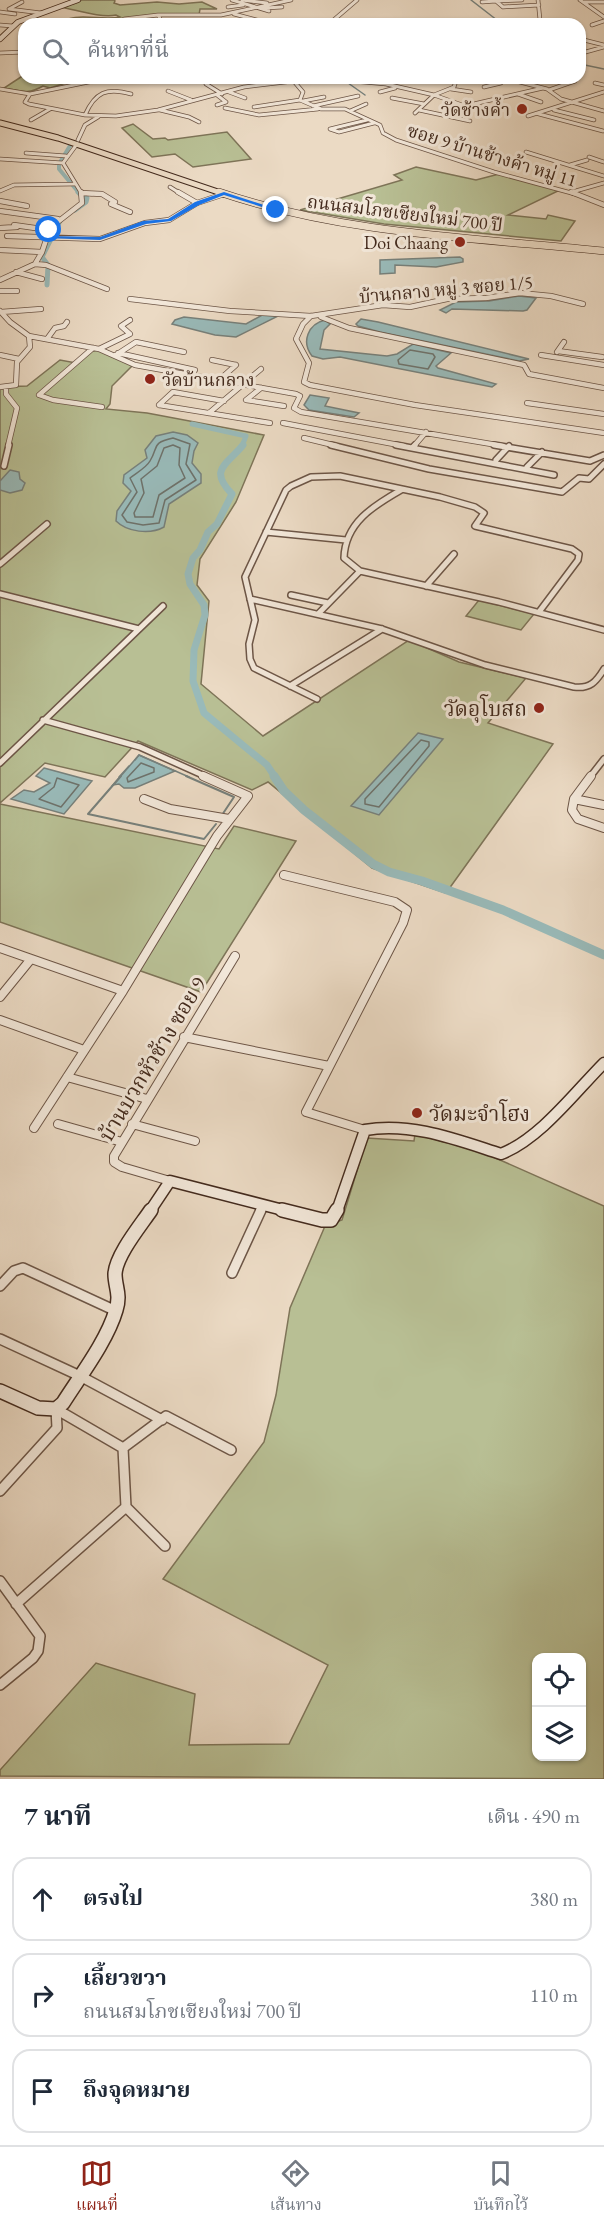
<!DOCTYPE html>
<html lang="th">
<head>
<meta charset="utf-8">
<style>
	body { margin:0; font-family:"EB Garamond","Noto Serif Thai",serif; background:#f6f6f7; color:#1f2937 }
	.controls { position:absolute; right:18px; bottom:18px; display:grid; overflow:hidden; border-radius:12px; box-shadow:0 2px 4px #0004 }
	.controls button { width:54px; height:54px; display:grid; place-items:center; padding:0; border:0; border-bottom:2px solid #e0e1e3; background:#fff; color:#1f2937; font:30px sans-serif }
	.stop { position:absolute; width:18px; height:18px; margin:-14px; border:4px solid #1a73e8; border-radius:50%; background:#fff }
	.stop.end { background:#1a73e8; border-color:#fff; box-shadow:0 2px 6px #0008 }
	.list { margin:0; padding:0; list-style:none }
	h2 { display:flex; justify-content:space-between; align-items:center; height:78px; margin:0; padding:0 24px; font-size:26px }
	h2 small { font-size:20px; font-weight:400; color:#747a83 }
	.list li { display:grid; grid-template-columns:39px 1fr auto; gap:18px; align-items:center; box-sizing:border-box; height:84px; margin:0 12px 12px; padding:0 12px; border:2px solid #e0e1e3; border-radius:18px }
	.list b { display:block; font-size:22px; white-space:nowrap }
	.list p { margin:0; font-size:20px; white-space:nowrap; color:#747a83 }
	.list em { font-size:20px; font-style:normal; color:#747a83 }
	.icon { flex:none; width:33px; height:33px; fill:none; stroke:currentColor; stroke-width:2; stroke-linecap:round; stroke-linejoin:round }
	.map { position:relative; flex:none; width:604px; height:1779px; overflow:hidden }
	.search { position:absolute; background:#fff; box-shadow:0 2px 4px #0004; left:18px; right:18px; top:18px; height:66px; display:flex; align-items:center; gap:15px; box-sizing:border-box; padding:0 21px; border-radius:18px; color:#747a83; font-size:22px }
	.sheet { height:366px; background:#fff }
	nav { display:flex; justify-content:space-around; align-items:center; box-sizing:border-box; height:84px; border-top:2px solid #e0e1e3; background:#fff; font-size:16px; color:#747a83 }
	nav a { display:grid; justify-items:center; gap:3px }
	nav .on { color:#8f2418 }
	.map>svg:first-child { display:block }
</style>
</head>
<body>
<div class="map">
<svg width="604" height="1779" viewBox="0 0 604 1779">
	<rect width="100%" height="100%" fill="#ebdac4"/>
	<filter id="stains"><feTurbulence type="fractalNoise" baseFrequency=".00333" numOctaves="4"/><feColorMatrix values="0 0 0 0 .2 0 0 0 0 .09 0 0 0 0 .02 0 0 0 .5 -.17"/></filter>
	<radialGradient id="worn" r=".72"><stop offset=".6" stop-color="#630" stop-opacity="0"/><stop offset="1" stop-color="#630" stop-opacity=".3"/></radialGradient>
	<path fill="#b8bf94" stroke="#7e7458" stroke-width="1.5" fill-rule="evenodd" d="M82,0H114L115,1L114,3L120,5L157,2L179,4L202,2L217,9H200L199,15L161,14L127,19L130,24H59C72,11 102,21 120,17L116,15C100,18 77,10 60,7Z
		M24,75V78H57L52,81L66,83L50,88L43,86C28,95 21,91 4,88Z
		M133,124L153,139L165,138L168,140L227,132L251,159L193,167L175,154L152,157L122,128Z
		M416,167L476,180L499,174L560,190L508,215L546,219L548,215L575,221L561,241L384,224L300,210L402,180L394,175Z
		M98,350L133,365L112,386L110,404L106,409L147,413L264,435L236,502L200,559L197,585L209,601L201,684L263,736L409,640L459,662L526,678L488,723L553,744L446,893L372,868L268,782L252,790L138,741L105,777L45,763L0,803V387L27,386L60,360L76,363L92,351Z
		M479,600L534,614L521,630L466,616Z
		M0,804L219,849L234,826L296,841L201,992L0,922Z
		M415,1134L482,1152L604,1206V1779L0,1776V1770L96,1663L195,1694L189,1745L289,1744L328,1665L163,1579L264,1442L276,1395L290,1308L325,1226L342,1220L367,1138L414,1141ZM536,1658H582V1756H536Z"/>
	<path fill="#99bab9" stroke="#77807b" stroke-width="1.5" d="M460,257L463,259V262L436,267L395,265V273L380,274V260Z
		M519,296L536,298L527,310L523,311L452,309L446,313L440,310L456,302L489,301Z
		M264,314L280,315L236,337L215,335L172,324L175,320L184,317L246,324Z
		M361,319L378,322L529,359L519,361L380,332L358,326L356,324Z
		M325,320L330,324L324,330L320,349L387,356L397,354L413,344L451,353L436,366L438,368L496,384L492,387L340,357L323,359L312,356C301,342 308,324 325,320Z
		M310,395L329,398L325,406L359,413L354,417L309,410L304,405Z
		M173,432L187,435L198,443L194,451L192,463L201,474V483L169,504L164,527C150,535 127,532 116,521L117,511L131,491L123,483L124,475L147,458L145,450L156,436Z
		M10,470L19,472L20,479L25,483L22,490L10,493L0,490V481Z
		M418,733L443,739L379,815L351,806Z
		M139,755L175,771L135,788H124L119,784L113,785Z
		M44,768L92,781L64,814L11,799L24,790L34,792L50,783L36,776Z"/>
	<g fill="none" stroke-linecap="round" stroke-linejoin="round">
		<path stroke="#6e726b" stroke-width="1.5" d="M410,350L433,354L435,357L428,369L399,364L398,360Z
			M173,438L190,444L186,464L196,480L165,500L159,523L143,525L127,522L122,515L137,492L130,478C136,473 146,468 150,461C159,446 151,443 173,438Z
			M173,445L180,448L179,465L185,478L159,495L153,517H135L134,513L144,493L141,479L157,466L164,448Z
			M421,740L429,742V746L379,807L365,804V799Z
			M141,763L154,768V772L128,782L127,778Z
			M57,778L79,785L61,807L39,799L54,787Z"/>
		<path stroke="#77807b" stroke-width="1.5" d="M471,0L502,24
			M580,64L604,69
			M341,78L365,95
			M135,760L139,755L189,777
			M119,777L129,766"/>
		<path stroke="#77807b" stroke-width="2" d="M121,776L88,814L204,839L216,824
			M186,776L234,797L222,815"/>
		<path stroke="#99bab9" stroke-width="4" d="M183,80L225,82L260,78
			M71,144L59,164V169L80,194"/>
		<path stroke="#99bab9" stroke-width="5" d="M78,192L81,195
			M75,210L86,202L87,198L84,196
			M47,285L48,265L42,257L60,221
			M192,424L246,436L242,446"/>
		<path stroke="#99bab9" stroke-width="7" d="M243,445C227,465 208,469 232,494L217,524L208,532L200,550L193,558L188,574L190,584L204,605L205,615L194,650L193,681L204,713L267,765L275,777"/>
		<path stroke="#99bab9" stroke-width="9" d="M274,776L284,791L304,810L373,864L389,872L422,881L503,910L604,955"/>
		<g stroke="#6d5647" stroke-width="4.5">
			<path id="street-far4" d="M232,0L269,11
				M242,0L267,3
				M522,0L496,1L503,7L539,5
				M538,0L540,20L543,24
				M580,0L604,17
				M22,2L9,9L41,13
				M482,2L496,1
				M584,2H604
				M228,7L243,5
				M266,8L282,7
				M0,12L15,14
				M234,14L272,24
				M158,15L163,24
				M124,19L158,15H221L291,0
				M329,24L357,0
				M0,25L13,26
				M592,25L604,21
				M580,39L604,45
				M0,53L24,52
				M582,53L604,47
				M427,78H449
				M486,78L516,81L547,89L561,99L604,111
				M205,79L220,78
				M292,79L303,92L300,100L321,109H345L380,125L383,133L396,140L494,172L575,194
				M595,83L604,85
				M206,84L222,94
				M484,87L501,83V80
				M0,89L30,94L108,78
				M451,89L471,92
				M549,90L575,81L565,78
				M168,91L191,100
				M229,92L245,98
				M380,92L395,88
				M30,94L25,102L29,104L85,115L116,116L158,110L244,87L319,78L386,84L434,95L465,106L543,88
				M518,94L541,102
				M217,95L226,102L217,105
				M392,98L424,104
				M303,101L324,97
				M313,106L358,96
				M254,107L300,100
				M225,108L259,115L318,109
				M160,110L189,117L199,122
				M419,110L470,121
				M554,110L594,120
				M350,111L366,104
				M415,113L434,95L454,87L457,78
				M539,114L603,131
				M85,115C95,92 107,87 131,94
				M528,116L604,92
				M31,120L50,109
				M367,120L330,129L339,132L374,123
				M78,140L85,125L98,117
				M77,144L63,163L82,194
				M526,152L604,176
				M26,153L66,156
				M589,157L604,162
				M0,159L63,163
				M570,165L587,160
				M170,187L181,194
				M0,191L14,185L74,184
				M572,192L604,183
				M81,193L92,194"/>
		</g>
		<g stroke="#6d5647" stroke-width="6">
			<path id="street-far3" d="M178,192L197,203
				M571,192L604,205
				M81,193L102,194L115,202L111,204L130,212
				M0,201L27,206
				M0,211L58,219
				M14,225L49,230
				M0,228L17,227
				M7,236L100,239L145,223L169,220L197,203L224,194
				M0,250L42,252
				M35,264L46,265L107,289
				M16,272L42,279
				M0,280L35,264L42,252L50,228L82,203L81,192
				M0,291H17
				M130,299L230,311L311,316L383,305L410,307L447,299L486,298L520,293L551,296L583,304
				M0,311L10,322L29,336L99,349L135,365L296,394L300,396L294,408L301,412L503,446
				M1,312L41,309
				M311,316L303,324L296,339L309,363L304,382L310,385L415,405L604,433
				M321,317L349,328L524,365L529,374L604,388
				M47,339L55,328L64,326L67,322
				M93,348L39,395L53,400L102,407
				M99,349L130,334L121,326L130,320
				M558,351L602,357
				M557,352L564,342
				M118,353L195,370
				M0,355L19,359
				M116,355L136,342L184,352
				M541,355L604,365
				M212,360L236,365
				M218,381L236,365
				M0,387L16,385L17,362L30,347L29,336
				M6,387V394L17,408L8,446
				M261,388L246,400L284,406
				M527,403L604,414
				M159,405L270,423
				M159,405L173,392L224,401
				M209,413L261,369
				M283,423L404,446
				M304,438L337,446
				M414,446L426,432"/>
		</g>
		<g stroke="#6d5647" stroke-width="8">
			<path id="street-far2" d="M331,445L429,469L562,492L579,478L589,479L604,464
				M396,445L554,475
				M494,445L590,461L604,455
				M413,447L415,445
				M496,460L509,446
				M4,466L9,445
				M527,467L542,452
				M401,490C373,506 345,523 344,558L360,571L499,602L604,630
				M266,532L346,540
				M0,564L47,524
				M426,586L454,554
				M0,594L139,629
				M291,595L328,603
				M250,599L382,629L485,665L574,687C590,689 596,682 604,669
				M319,613L360,571
				M290,686L382,629
				M317,699L254,668L250,659L249,644L255,620L245,577L286,490L291,486L311,477L340,476L440,497L475,507L484,513L475,526L572,549L579,554L578,560L539,612
				M43,720L140,747L207,777
				M0,763L163,606
				M590,777L604,759"/>
		</g>
		<g stroke="#6d5647" stroke-width="10">
			<path id="street-far1" d="M591,776L574,799L572,810L578,819L604,828
				M144,799L170,809L229,819
				M574,799L604,805
				M284,875L395,902L407,910L403,923L306,1112L365,1130
				M0,948L123,991
				M0,997L31,959
				M0,1020L84,1050
				M184,1037L329,1066
				M67,1077L147,1099
				M58,1124L122,1142
				M132,1124L195,1141
				M34,1128L123,991L217,836L248,796L203,776
				M170,1181L122,1167L114,1162V1156L235,956
				M260,1211L263,1205"/>
		</g>
		<g stroke="#6d5647" stroke-width="12">
			<path id="street" d="M232,1273L261,1210
				M0,1286L14,1271L23,1268L116,1311
				M0,1339L80,1376L162,1420
				M56,1409L123,1448L166,1416L231,1450
				M123,1448L126,1507L165,1546
				M0,1491L57,1428L56,1409
				M0,1581L40,1636L38,1651L33,1658L0,1685
				M16,1604L126,1507"/>
		</g>
		<g stroke="#432a1d" stroke-width="6">
			<path id="secondary-far2" d="M0,39L18,22L78,0"/>
		</g>
		<g stroke="#432a1d" stroke-width="13">
			<path id="secondary-far1" d="M150,1211L170,1181L287,1211
				M337,1211L365,1130C412,1122 457,1140 501,1154C540,1139 575,1092 604,1063"/>
		</g>
		<g stroke="#432a1d" stroke-width="16">
			<path id="secondary" d="M282,1210L322,1220H331L337,1210
				M0,1391L38,1408L56,1409L63,1403C80,1376 107,1341 116,1310C121,1294 115,1287 115,1274C116,1255 141,1225 151,1210"/>
		</g>
		<g stroke="#432a1d" stroke-width="7">
			<path id="primary-far1" d="M0,123L58,138L224,194"/>
		</g>
		<g stroke="#432a1d" stroke-width="8">
			<path id="primary" d="M219,192C343,234 475,238 604,251"/>
		</g>
		<use href="#street-far4" stroke="#f2e7d9" stroke-width="3"/>
		<use href="#street-far3" stroke="#f2e7d9" stroke-width="4.5"/>
		<use href="#street-far2" stroke="#f2e7d9" stroke-width="5"/>
		<use href="#street-far1" stroke="#f2e7d9" stroke-width="8"/>
		<use href="#street" stroke="#f2e7d9" stroke-width="9"/>
		<use href="#secondary-far2" stroke="#f2e7d9" stroke-width="4.5"/>
		<use href="#secondary-far1" stroke="#f2e7d9" stroke-width="10"/>
		<use href="#secondary" stroke="#f2e7d9" stroke-width="13"/>
		<use href="#primary-far1" stroke="#ebdac4" stroke-width="5"/>
		<use href="#primary" stroke="#ebdac4" stroke-width="7"/>
	</g>
	<path fill="#1a73e8" d="M224,192L279,210L275,211L224,195L199,205L171,221L146,224L100,240L44,238L49,228L52,230L50,236L100,237L143,221L168,219L195,202Z"/>
	<g fill="#8f2418" stroke="#f2e7d9" stroke-width="2">
		<circle cx="522" cy="109" r="6"/>
		<circle cx="460" cy="242" r="6"/>
		<circle cx="150" cy="379" r="6"/>
		<circle cx="539" cy="708" r="6"/>
		<circle cx="417" cy="1113" r="6"/>
	</g>
	<g text-anchor="middle" dominant-baseline="central" stroke-width="6" stroke-linejoin="round" paint-order="stroke">
		<g font-size="18" fill="#432a1d" stroke="#f2e7d9" text-anchor="end">
			<text x="510" y="109">วัดช้างค้ำ</text>
			<text x="448" y="242">Doi Chaang</text>
			<text x="162" y="379" text-anchor="start">วัดบ้านกลาง</text>
		</g>
		<g font-size="18" fill="#432a1d" stroke="#f2e7d9">
			<text transform="translate(492 155) rotate(17)">ซอย 9 บ้านช้างค้า หมู่ 11</text>
			<text transform="translate(405 213) rotate(7)">ถนนสมโภชเชียงใหม่ 700 ปี</text>
			<text transform="translate(446 289) rotate(-5)">บ้านกลาง หมู่ 3 ซอย 1/5</text>
		</g>
		<g font-size="21" fill="#432a1d" stroke="#f2e7d9" text-anchor="end">
			<text x="527" y="708">วัดอุโบสถ</text>
			<text x="429" y="1113" text-anchor="start">วัดมะจำโฮง</text>
		</g>
		<g font-size="21" fill="#432a1d" stroke="#f2e7d9">
			<text transform="translate(152 1059) rotate(-59)">บ้านบวกหัวช้าง ซอย 9</text>
		</g>
	</g>
	<rect width="100%" height="100%" filter="url(#stains)"/>
	<rect width="100%" height="100%" fill="url(#worn)"/>
</svg>
<div class="controls">
<button><svg class="icon" aria-label="locate" viewBox="0 0 24 24"><circle cx="12" cy="12" r="6"/><path d="M12 2v4M12 18v4M2 12h4M18 12h4"/></svg></button>
<button><svg class="icon" aria-label="layers" viewBox="0 0 24 24"><path d="M12 4l9 5-9 5-9-5zM3 14l9 5 9-5"/></svg></button>
</div>
<div class="stop" style="left:49px;top:230px"></div>
<div class="stop end" style="left:276px;top:210px"></div>
<div class="search"><svg class="icon" aria-label="search" viewBox="0 0 24 24"><circle cx="10" cy="10" r="6"/><path d="M15 15l6 6"/></svg>ค้นหาที่นี่</div>
</div>
<section class="sheet">
<h2>7 นาที<small>เดิน · 490 m</small></h2>
<ul class="list">
<li><svg class="icon" aria-label="ahead" viewBox="0 0 24 24"><path d="M12 20V5M6 11l6-6 6 6"/></svg><div><b>ตรงไป</b></div><em>380 m</em></li>
<li><svg class="icon" aria-label="right" viewBox="0 0 24 24"><path d="M7 20v-9h11M14 6l5 5-5 5"/></svg><div><b>เลี้ยวขวา</b><p>ถนนสมโภชเชียงใหม่ 700 ปี</p></div><em>110 m</em></li>
<li><svg class="icon" aria-label="arrive" viewBox="0 0 24 24"><path d="M6 21V4h12l-3 4 3 4H6"/></svg><div><b>ถึงจุดหมาย</b></div></li>
</ul>
</section>
<nav>
<a class="on"><svg class="icon" aria-label="map" viewBox="0 0 24 24"><path d="M3 6l6-2 6 2 6-2v14l-6 2-6-2-6 2zM9 4v14M15 6v14"/></svg>แผนที่</a>
<a><svg class="icon" aria-label="directions" viewBox="0 0 24 24"><path d="M12 3l9 9-9 9-9-9zM9 14v-3h6M13 9l2 2-2 2"/></svg>เส้นทาง</a>
<a><svg class="icon" aria-label="saved" viewBox="0 0 24 24"><path d="M7 4h10v16l-5-4-5 4z"/></svg>บันทึกไว้</a>
</nav>
</body>
</html>
